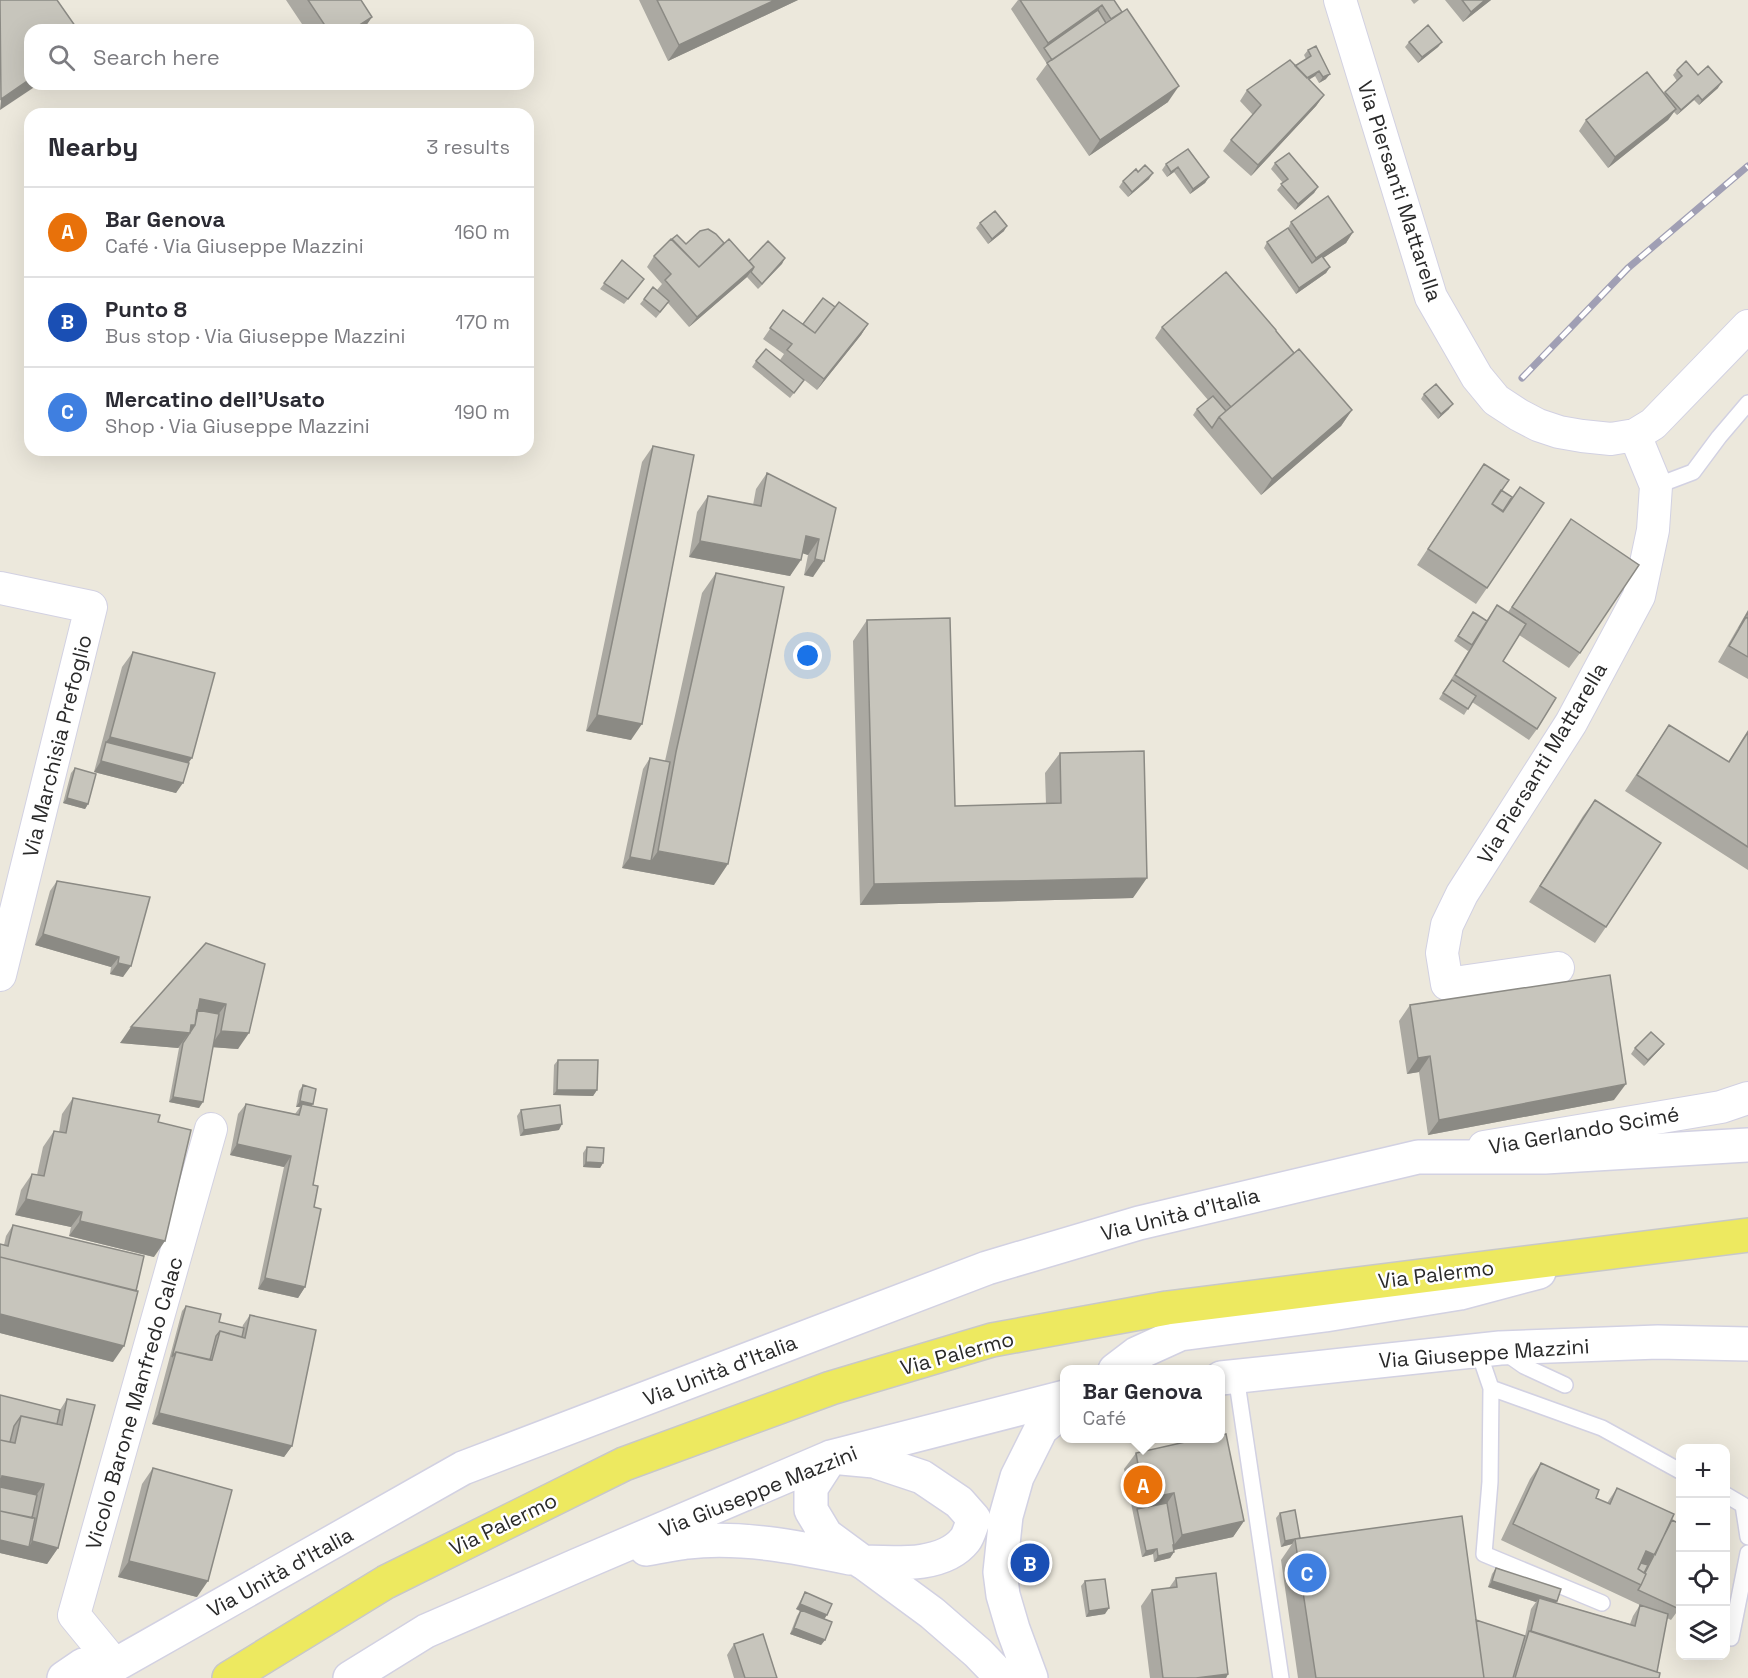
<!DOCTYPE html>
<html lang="en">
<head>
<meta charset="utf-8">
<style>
	body { margin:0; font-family:"Space Grotesk",sans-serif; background:#f2f2f3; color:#2b2b33 }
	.controls { position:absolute; right:18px; bottom:18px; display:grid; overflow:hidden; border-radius:12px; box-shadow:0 6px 24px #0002 }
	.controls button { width:54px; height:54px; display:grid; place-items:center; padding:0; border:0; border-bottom:2px solid #e1e1e2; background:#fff; color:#2b2b33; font:30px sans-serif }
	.you { position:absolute; left:808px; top:656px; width:21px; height:21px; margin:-15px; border:4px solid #fff; border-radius:50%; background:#1a73e8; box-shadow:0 0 0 9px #1a73e833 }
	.badge { display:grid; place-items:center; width:39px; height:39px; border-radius:50%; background:#4440f5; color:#fff; font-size:20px; font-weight:700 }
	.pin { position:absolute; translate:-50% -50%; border:3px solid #fff; box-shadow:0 2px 6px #0006 }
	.popup { position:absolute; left:1060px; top:1365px; width:165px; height:78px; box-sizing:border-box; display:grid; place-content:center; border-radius:12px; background:#fff; filter:drop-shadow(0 2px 4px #0005); font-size:20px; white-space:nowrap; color:#7c7c81 }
	.popup b { font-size:22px; color:#2b2b33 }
	.popup::after { content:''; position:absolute; left:50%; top:100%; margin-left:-12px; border:12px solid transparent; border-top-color:#fff }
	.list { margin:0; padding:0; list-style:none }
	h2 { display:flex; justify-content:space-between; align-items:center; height:78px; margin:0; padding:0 24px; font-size:26px }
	h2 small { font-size:20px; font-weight:400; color:#7c7c81 }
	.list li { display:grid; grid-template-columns:39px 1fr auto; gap:18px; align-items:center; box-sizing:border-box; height:90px; padding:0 24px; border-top:2px solid #e1e1e2 }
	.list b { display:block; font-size:22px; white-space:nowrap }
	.list p { margin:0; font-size:20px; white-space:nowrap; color:#7c7c81 }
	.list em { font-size:20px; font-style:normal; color:#7c7c81 }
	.icon { flex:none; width:33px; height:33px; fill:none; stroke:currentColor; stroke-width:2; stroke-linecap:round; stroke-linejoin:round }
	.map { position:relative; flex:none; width:1748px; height:1678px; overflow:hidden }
	.search { position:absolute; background:#fff; box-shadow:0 6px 24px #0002; left:24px; top:24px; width:510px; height:66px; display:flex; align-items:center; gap:15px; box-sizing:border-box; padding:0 21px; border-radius:18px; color:#7c7c81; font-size:22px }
	.panel { position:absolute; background:#fff; box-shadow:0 6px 24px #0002; left:24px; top:108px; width:510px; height:348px; border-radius:18px }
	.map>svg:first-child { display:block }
</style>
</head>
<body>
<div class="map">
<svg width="1748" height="1678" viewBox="0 0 1748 1678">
	<rect width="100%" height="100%" fill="#ece8dc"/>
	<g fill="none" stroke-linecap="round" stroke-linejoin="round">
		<g stroke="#d2d1e2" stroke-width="18">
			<path id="lane" d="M1656,486L1693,472L1719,437L1748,403
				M1478,1350L1491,1388L1490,1482L1484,1554L1602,1603
				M1504,1352L1524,1366L1565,1385
				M1236,1376L1281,1678
				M1491,1388L1602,1428L1680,1471
				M1726,1495L1743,1505L1748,1537
				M1731,1638L1748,1553"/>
		</g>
		<g stroke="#d2d1e2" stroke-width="34">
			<path id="street" d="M1340,0L1431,297L1477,377L1496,400L1519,415L1538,425L1559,432L1582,436L1611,439L1635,435L1653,424L1748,326
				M0,588L91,607L0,975
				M1558,968L1447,984L1442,953L1447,925L1462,894L1571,723L1639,596L1653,530L1656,486L1635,435
				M1484,1147L1721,1107L1748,1098
				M115,1665L74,1615L211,1129"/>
		</g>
		<g stroke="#d2d1e2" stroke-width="36">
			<path id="secondary" d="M1115,1370L1136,1354L1180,1334L1325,1315L1460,1293L1539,1272
				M1221,1378L1500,1348L1658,1342L1748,1344
				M646,1549C659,1547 673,1544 687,1542C742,1536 797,1547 850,1558
				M862,1562C893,1563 943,1568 965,1540C969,1535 971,1525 974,1519L959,1502L922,1477L874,1461L831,1457L811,1488V1510L826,1535L932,1613L978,1653L1002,1678
				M64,1678L83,1665H115L463,1468L987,1268L1139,1223L1418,1157H1545L1748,1145
				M350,1678L426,1631L578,1565L831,1457L1065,1397
				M1031,1678L1013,1629L1003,1595L1000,1572L1006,1516L1017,1477L1041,1429L1065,1409"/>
		</g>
		<g stroke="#c8c8c8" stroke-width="36">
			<path id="primary" d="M229,1678L386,1582L624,1464L831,1388L992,1340L1167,1308L1748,1235"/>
		</g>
		<use href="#lane" stroke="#fff" stroke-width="15"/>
		<use href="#street" stroke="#fff" stroke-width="32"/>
		<use href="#secondary" stroke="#fff" stroke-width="33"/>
		<use href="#primary" stroke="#ede960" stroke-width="33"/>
		<g stroke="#a09fb4" stroke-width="7">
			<path id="rail" d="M1522,378L1628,268L1748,166"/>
		</g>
		<use href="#rail" stroke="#fff" stroke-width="4.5" stroke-dasharray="14" stroke-linecap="butt"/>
	</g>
	<path fill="#aba9a2" d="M286,0H361L372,17L363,30H306Z
		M639,0H798L668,61Z
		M1018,0H1114L1168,102L1089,156L1036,79L1047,64L1011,9Z
		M1411,0H1419L1414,4Z
		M1445,0H1491L1463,22Z
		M1409,42H1442L1438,47L1418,63L1405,47Z
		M1308,50L1326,79L1319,83L1315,76L1309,80L1324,95L1316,106L1251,176L1223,151L1231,140L1253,115L1240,101L1247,90L1295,66L1306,59L1304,55Z
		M1677,70L1698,75L1718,88L1699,105L1694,100L1677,115L1674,112L1668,120L1608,168L1579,131L1586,120L1664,93L1677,81L1673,75Z
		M1188,149L1209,177L1205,183L1190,194L1174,172L1167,177L1162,170L1166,164Z
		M1275,163L1318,187L1314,193L1295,210L1277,190L1283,183L1271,169Z
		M1138,172L1149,179L1128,197L1119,187L1123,181Z
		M1291,222L1353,232L1346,243L1323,258L1330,267L1326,273L1296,294L1264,248L1267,242L1288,228Z
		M980,223L1004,231L988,244L976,228Z
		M724,243L749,261L785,258L758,289L747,277L689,327L668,303L656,318L640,304L644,299L657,290L662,284L647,267L654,256L686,244Z
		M622,260L644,279L624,304L600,289Z
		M835,307L868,324L861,335L817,390L793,371L804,380L790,398L752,367L756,361L780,360L784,354L763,339L783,310L803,324Z
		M1162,327L1276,331L1294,353L1352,410L1341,426L1261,495L1193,415L1197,409L1208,400L1155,338Z
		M1424,394L1449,409L1438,419L1421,399Z
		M653,446L631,740L586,731L642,462Z
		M1484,464L1501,490L1487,588L1476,604L1417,565Z
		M767,473L836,508L813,577L804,575L808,555L803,553L790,576L689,557L697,512L708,496L753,505L756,489Z
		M1560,535L1580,653L1569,668L1519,635L1503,661L1537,729L1529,740L1472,702L1464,715L1439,699L1469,650L1468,651L1454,641L1473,612L1486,621L1497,605L1508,612Z
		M716,573L714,885L622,868L643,769L650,758L665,761L702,593Z
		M1748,610V679L1718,662Z
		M867,620L955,806L1046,804L1045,773L1060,753L1133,898L860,905L853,641Z
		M133,652L189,763L176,793L94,772L122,667Z
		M1669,725L1728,762L1748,730V870L1625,791Z
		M75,768L88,804L85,809L63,803L71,773Z
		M1595,800L1606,927L1595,943L1529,902L1583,816Z
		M57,881L150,897L123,977L110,974L111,967L35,945L50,891Z
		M265,964L238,1049L213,1047L199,1108L169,1102L179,1048L120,1043Z
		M1410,1005L1614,1100L1428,1135L1419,1072L1407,1074L1399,1021Z
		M1664,1044L1660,1049L1644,1066L1631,1054L1635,1048Z
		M558,1060L597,1090L593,1096L553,1095L554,1065Z
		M303,1085L312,1106L314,1207L305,1287L298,1298L258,1289L284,1167L230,1155L238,1114L246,1104L295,1114L300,1107H296L299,1091Z
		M73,1098L158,1122L154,1257L69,1236L71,1227L15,1215L21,1190L32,1174L37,1175L43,1147L54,1131L59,1132L62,1114Z
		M521,1110L559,1130L520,1136L517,1116Z
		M587,1147L603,1163L600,1168L583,1167V1153Z
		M13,1225L113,1362L0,1333V1244L4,1245L6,1236Z
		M186,1306L219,1322L242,1328L243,1325L250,1315L292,1446L284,1457L152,1424L182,1311Z
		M0,1395L60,1410L67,1399L58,1548L47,1564L0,1553Z
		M1136,1453L1244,1521L1233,1537L1174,1550V1552L1170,1558L1154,1562L1153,1554L1142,1557L1124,1469Z
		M1541,1463L1596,1498L1607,1503L1617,1488L1672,1520L1679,1609L1671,1620L1667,1618L1657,1672L1659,1678H1298L1281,1560L1292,1544L1281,1547L1276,1518L1280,1513L1300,1538L1476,1620L1525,1636L1531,1609L1536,1602L1488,1587L1492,1574L1496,1568L1557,1601L1556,1603L1630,1624L1633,1616L1640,1605L1501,1540L1530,1479Z
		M153,1468L197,1597L118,1577L142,1484Z
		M1176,1578L1228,1674L1226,1678H1150L1141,1606L1152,1590L1169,1588Z
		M1085,1581L1105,1614L1086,1617L1081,1586Z
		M805,1592L824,1619L825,1640L821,1645L790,1634L797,1616L800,1611L796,1609Z
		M734,1644L777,1678H734L727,1655Z"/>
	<path fill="#8b8a84" d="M775,0H798L668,61L679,45Z
		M1485,0H1491L1463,22L1471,12Z
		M1102,5L1094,16L1044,48L1048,43Z
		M372,17L363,30H352Z
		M1442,42L1438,47L1418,63L1422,57Z
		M1319,71L1315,76L1297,86L1301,81Z
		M1330,74L1326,79L1319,83L1323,77Z
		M30,79V84H39L0,110L1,99Z
		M1722,82L1718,88L1699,105L1702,100Z
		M1179,86L1168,102L1089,156L1100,140Z
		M1324,95L1316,106L1251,176L1258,165Z
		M1698,95L1694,100L1677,115L1681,110Z
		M1676,109L1668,120L1608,168L1615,157Z
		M1178,167L1174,172L1167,177L1171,172Z
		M1153,173L1149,179L1128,197L1132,192Z
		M1209,177L1205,183L1190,194L1193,189Z
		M1318,187L1314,193L1295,210L1298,204Z
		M1007,226L1004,231L988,244L992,239Z
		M1353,232L1346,243L1308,268L1316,258Z
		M785,258L782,264L758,289L762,284Z
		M754,267L747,277L689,327L697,317Z
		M1330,267L1326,273L1296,294L1299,288Z
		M868,324L861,335L817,390L824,379Z
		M1453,404L1449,409L1438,419L1441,414Z
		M1352,410L1341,426L1261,495L1272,479Z
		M806,536L819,539L808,555L795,551Z
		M700,541L801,560L790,576L689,557Z
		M815,559L824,561L813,577L804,575Z
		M597,715L642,724L631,740L586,731Z
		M110,737L192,758L181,773L106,742Z
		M101,761L183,783L176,793L94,772Z
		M67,798L88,804L85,809L63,803Z
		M658,851L728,864L714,885L622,868L630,857L651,861Z
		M1147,878L1133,898L860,905L874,884Z
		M43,934L119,957L111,967L35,945Z
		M118,963L131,966L123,977L110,974Z
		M200,999L226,1004L215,1019L192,1010Z
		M191,1025H195L178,1048L120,1043L131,1027Z
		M221,1031L249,1033L238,1049L210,1047Z
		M1664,1044L1660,1049L1644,1066L1648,1060Z
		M1430,1056L1419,1072L1407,1074L1418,1058Z
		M1626,1084L1614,1100L1428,1135L1439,1120Z
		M557,1090H597L593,1096L553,1095Z
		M173,1097L203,1102L199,1108L169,1102Z
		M300,1101L313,1104L310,1109L302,1104L300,1107H296Z
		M562,1124L559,1130L520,1136L524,1130Z
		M237,1144L291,1156L284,1167L230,1155Z
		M586,1162L603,1163L600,1168L583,1167Z
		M26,1199L82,1212L71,1227L15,1215Z
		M80,1221L165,1241L154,1257L69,1236Z
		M265,1278L305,1287L298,1298L258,1289Z
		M0,1314L124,1346L113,1362L0,1333Z
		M159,1413L292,1446L284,1457L152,1424Z
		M2,1476L44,1484L33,1500L0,1493V1479Z
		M1174,1493L1163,1509H1137L1144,1499Z
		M1244,1521L1233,1537L1169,1551L1173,1545H1174L1182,1535Z
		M1300,1538L1295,1539L1292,1544L1281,1547L1285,1541Z
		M0,1540L29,1547L32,1541L58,1548L47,1564L0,1553Z
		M1157,1549L1153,1554L1142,1557L1146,1551Z
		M1646,1551L1655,1555L1644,1571L1639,1562Z
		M1174,1552L1170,1558L1154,1562L1158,1556Z
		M129,1561L208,1581L197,1597L118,1577Z
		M1492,1581L1557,1601L1553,1607L1539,1598L1536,1602L1488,1587Z
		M800,1604L827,1615L823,1621L796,1609Z
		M1109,1608L1105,1614L1086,1617L1089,1611Z
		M794,1628L825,1640L821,1645L790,1634Z
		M1228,1674L1226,1678H1196Z"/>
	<path fill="#c7c5bc" stroke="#8b8a84" stroke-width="1.5" d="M0,0H57L78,30H30V79L1,99Z
		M308,0H361L372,17L352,30H328Z
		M657,0H775L679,45Z
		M1020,0H1114L1122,12L1111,19L1102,5L1048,43Z
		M1462,0H1485L1471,12Z
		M1127,9L1179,86L1100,140L1047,63Z
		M1098,10L1106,23L1052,60L1044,48Z
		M1428,25L1442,42L1422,57L1409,42Z
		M1316,46L1330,74L1323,77L1319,71L1307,78L1295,66L1311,56L1308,50Z
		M1290,60L1324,95L1258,165L1231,140L1261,105L1247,90Z
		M1686,61L1698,75L1708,66L1722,82L1702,100L1698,95L1681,110L1665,92L1682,76L1677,70Z
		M1647,72L1676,109L1615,157L1586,120Z
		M1188,149L1209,177L1193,189L1178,167L1171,172L1166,164Z
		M1289,153L1318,187L1298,204L1281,184L1288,179L1275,163Z
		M1145,165L1153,173L1132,192L1123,181L1136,169L1138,172Z
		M1328,196L1353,232L1316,258L1291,222Z
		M995,211L1007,226L992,239L980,223Z
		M1288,228L1312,263L1322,256L1330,267L1299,288L1267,242Z
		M708,229L716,234L724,243L699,267L672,239L677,235L686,244L700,231Z
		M671,239L699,267L729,239L754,267L697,317L665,280L671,274L654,256Z
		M768,241L785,258L762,284L751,272L754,267L749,261Z
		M622,260L644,279L628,299L604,283Z
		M1226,272L1276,330V331L1294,353L1231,407L1162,327Z
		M653,287L669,301L660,312L644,299Z
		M823,298L835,307L815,333L803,324Z
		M839,302L868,324L824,379L787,350L792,344L770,328L783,310L815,333Z
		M766,349L804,380L794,393L756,361Z
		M1299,349L1352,410L1272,479L1219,417Z
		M1436,384L1453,404L1441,414L1424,394Z
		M1213,396L1226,411L1219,417L1212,428L1197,409Z
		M653,446L694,455L642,724L597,715Z
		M1484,464L1509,480L1492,504L1503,512L1520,487L1544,503L1487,588L1428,549Z
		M767,473L836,508L824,561L815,559L819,539L806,536L801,560L700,541L708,496L761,506Z
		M1501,490L1512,497L1503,511L1492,504Z
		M1571,519L1639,565L1580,653L1512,607Z
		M716,573L784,587L728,864L658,851L676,752Z
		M1497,605L1526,624L1503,661L1556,698L1537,729L1455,675Z
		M1473,612L1487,621L1472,645L1458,636Z
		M1748,612V619L1746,617L1739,628Z
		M1746,617L1748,619V657L1729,646Z
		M950,618L955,806L1061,803L1060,753L1144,751L1147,878L874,884L867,620Z
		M133,652L215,673L192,758L110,737Z
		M1452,680L1476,696L1468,709L1443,693Z
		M1669,725L1729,762L1748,732V847L1637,775Z
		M106,742L189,763L183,783L101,761Z
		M650,758L670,762L651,861L630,857Z
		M75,768L96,774L88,804L67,798Z
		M1595,800L1661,843L1606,927L1540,886Z
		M57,881L150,897L131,966L118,963L119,957L43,934Z
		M206,943L265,964L249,1033L221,1031L226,1004L200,999L195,1025H191L190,1033L131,1027Z
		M1610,975L1626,1084L1439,1120L1430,1056L1418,1058L1410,1005Z
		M197,1010L219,1014L203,1102L173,1097L183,1043L195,1025Z
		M1651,1032L1664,1044L1648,1060L1635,1048Z
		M558,1060H598L597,1090H557Z
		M303,1085L316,1089L313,1104L300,1101Z
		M73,1098L160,1115L158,1122L191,1130L165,1241L80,1221L82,1212L26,1199L32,1174L44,1176L54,1131L66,1133Z
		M246,1104L299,1115L302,1104L327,1109L313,1185L318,1186L314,1207L321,1209L305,1287L265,1278L291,1156L237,1144Z
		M560,1105L562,1124L524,1130L521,1110Z
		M587,1147L604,1148L603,1163L586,1162Z
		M13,1225L144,1256L136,1291L0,1257V1244L8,1246Z
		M0,1257L138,1291L124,1346L0,1314Z
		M186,1306L221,1314L219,1322L244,1328L242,1337L220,1331L216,1336L210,1360L176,1352L172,1357Z
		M250,1315L316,1330L292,1446L159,1413L176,1352L212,1360L220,1331L245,1338Z
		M0,1395L60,1410L57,1424L21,1416L14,1426L10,1442L0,1440Z
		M67,1399L95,1405L58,1548L32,1541L44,1484L2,1476L0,1486V1440L15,1443L21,1416L62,1425Z
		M1226,1434L1244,1521L1182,1535L1174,1493L1144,1499L1136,1453L1203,1438H1221V1435Z
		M1541,1463L1599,1490L1596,1498L1610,1504L1617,1488L1674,1514L1655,1555L1646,1551L1638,1569L1646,1574L1641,1585L1513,1524Z
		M153,1468L232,1490L208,1581L129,1561Z
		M0,1487L37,1495L32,1518L0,1511Z
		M1167,1503L1174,1545H1173L1174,1552L1158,1556L1157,1549L1146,1551L1137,1509Z
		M1295,1510L1300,1538L1285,1541L1280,1513Z
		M0,1511L35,1518L29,1547L0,1540Z
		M1462,1516L1484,1678H1316L1295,1539Z
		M1672,1520L1680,1524V1605L1679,1609L1638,1590L1641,1585L1646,1574L1645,1573Z
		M1641,1563L1648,1565L1644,1573L1638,1569Z
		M1496,1568L1561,1589L1557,1601L1492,1581Z
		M1216,1573L1228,1674L1196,1678H1163L1152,1590L1177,1587L1176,1578Z
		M1105,1579L1109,1608L1089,1611L1085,1581Z
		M805,1592L832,1604L827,1615L800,1604Z
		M1539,1598L1635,1626L1640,1605L1668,1614L1657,1672L1531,1631Z
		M801,1610L832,1622L825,1640L794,1628Z
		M1476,1620L1525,1636L1513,1678H1484Z
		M1529,1631L1660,1673L1659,1678H1515Z
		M763,1634L777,1678H745L734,1644Z"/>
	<g text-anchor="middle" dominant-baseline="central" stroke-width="5" stroke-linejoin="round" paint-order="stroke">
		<g font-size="21" fill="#2a2a2a" stroke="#fff">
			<text transform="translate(1400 191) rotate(72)">Via Piersanti Mattarella</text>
			<text transform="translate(57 746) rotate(-76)">Via Marchisia Prefoglio</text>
			<text transform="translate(1542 763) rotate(-59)">Via Piersanti Mattarella</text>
			<text transform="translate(1584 1130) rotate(-10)">Via Gerlando Scimé</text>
			<text transform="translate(1180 1214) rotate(-14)">Via Unità d'Italia</text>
			<text transform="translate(1436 1274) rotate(-7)">Via Palermo</text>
			<text transform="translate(957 1353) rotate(-15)">Via Palermo</text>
			<text transform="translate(1484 1353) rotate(-4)">Via Giuseppe Mazzini</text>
			<text transform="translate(720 1370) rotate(-21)">Via Unità d'Italia</text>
			<text transform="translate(134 1403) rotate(-74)">Vicolo Barone Manfredo Calac</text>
			<text transform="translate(758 1491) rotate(-22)">Via Giuseppe Mazzini</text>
			<text transform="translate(503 1524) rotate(-26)">Via Palermo</text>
			<text transform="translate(280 1572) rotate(-29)">Via Unità d'Italia</text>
		</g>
	</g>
</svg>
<div class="controls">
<button>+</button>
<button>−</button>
<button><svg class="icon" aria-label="locate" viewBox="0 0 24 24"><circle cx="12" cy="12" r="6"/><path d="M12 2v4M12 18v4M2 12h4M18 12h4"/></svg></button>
<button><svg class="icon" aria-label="layers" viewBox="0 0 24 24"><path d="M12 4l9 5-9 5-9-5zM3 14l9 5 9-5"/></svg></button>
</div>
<div class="you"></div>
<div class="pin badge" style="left:1143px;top:1485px;background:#e8710a">A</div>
<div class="popup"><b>Bar Genova</b>Café</div>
<div class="pin badge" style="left:1030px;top:1563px;background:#1a4fb4">B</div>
<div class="pin badge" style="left:1307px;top:1573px;background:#3f7fe0">C</div>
<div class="search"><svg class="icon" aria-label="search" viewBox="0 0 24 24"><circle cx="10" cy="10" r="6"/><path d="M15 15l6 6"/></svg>Search here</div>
<section class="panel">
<h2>Nearby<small>3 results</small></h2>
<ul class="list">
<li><span class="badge" style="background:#e8710a">A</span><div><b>Bar Genova</b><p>Café · Via Giuseppe Mazzini</p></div><em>160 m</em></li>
<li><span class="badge" style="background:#1a4fb4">B</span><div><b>Punto 8</b><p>Bus stop · Via Giuseppe Mazzini</p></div><em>170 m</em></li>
<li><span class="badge" style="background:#3f7fe0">C</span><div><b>Mercatino dell'Usato</b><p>Shop · Via Giuseppe Mazzini</p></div><em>190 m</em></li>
</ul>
</section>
</div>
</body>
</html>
